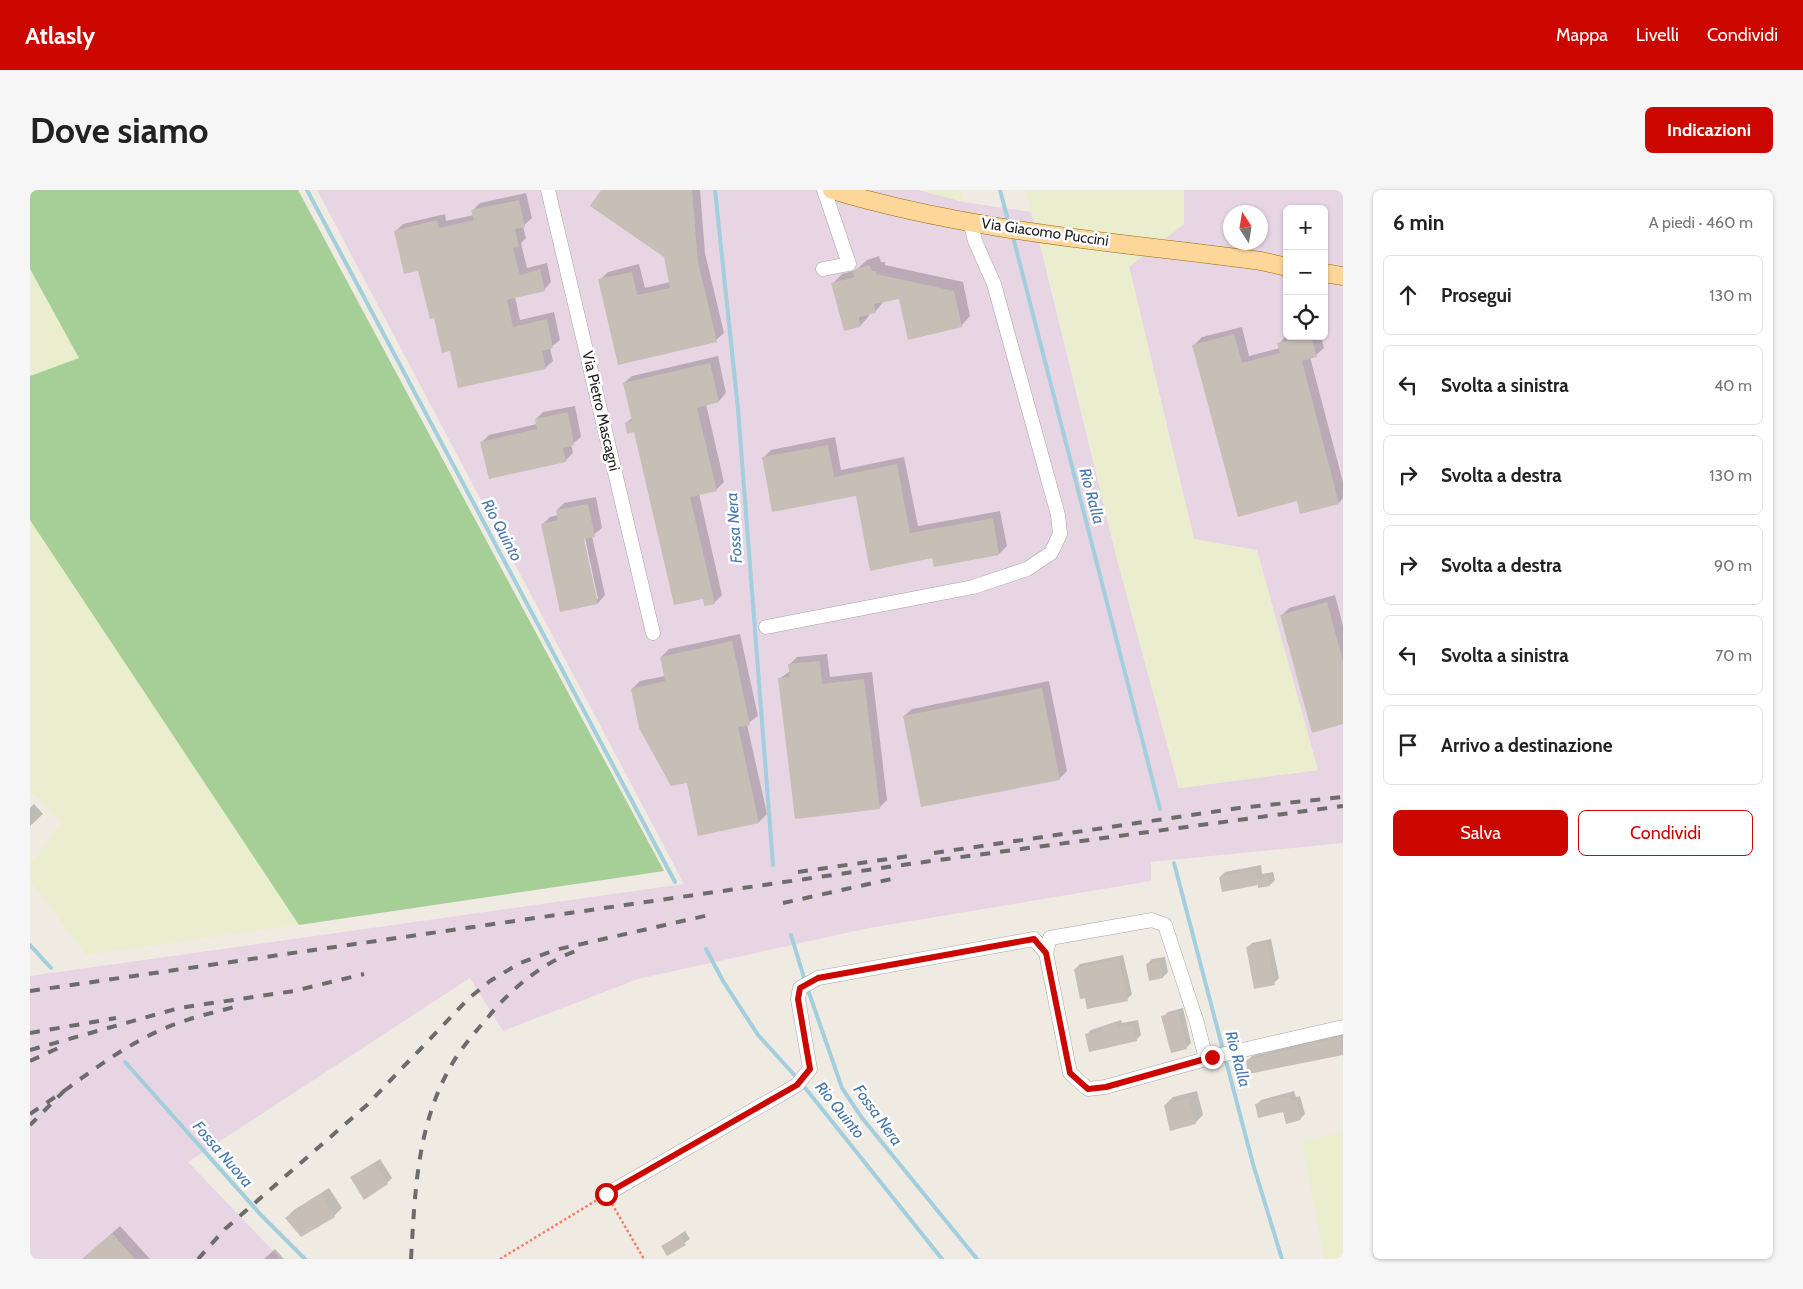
<!DOCTYPE html>
<html lang="it">
<head>
<meta charset="utf-8">
<style>
	body { margin:0; font-family:Cabin,sans-serif; background:#f6f6f6; color:#222 }
	.controls { position:absolute; right:15px; top:15px; display:grid; overflow:hidden; border-radius:8px; box-shadow:0 1px 4px #0004 }
	.controls button { width:45px; height:45px; display:grid; place-items:center; padding:0; border:0; border-bottom:1px solid #e0e0e0; background:#fff; color:#222; font:25px sans-serif }
	.compass { position:absolute; left:1193px; top:15px; width:45px; height:45px; border-radius:50%; background:#fff; box-shadow:0 1px 4px #0004; rotate:348deg }
	.stop { position:absolute; width:15px; height:15px; margin:-11px; border:4px solid #cb0700; border-radius:50%; background:#fff }
	.stop.end { background:#cb0700; border-color:#fff; box-shadow:0 1px 5px #0008 }
	.list { margin:0; padding:0; list-style:none }
	h2 { display:flex; justify-content:space-between; align-items:center; height:65px; margin:0; padding:0 20px; font-size:21px }
	h2 small { font-size:16px; font-weight:400; color:#767676 }
	.list li { display:grid; grid-template-columns:32px 1fr auto; gap:15px; align-items:center; box-sizing:border-box; height:80px; margin:0 10px 10px; padding:0 10px; border:1px solid #e0e0e0; border-radius:8px }
	.list b { display:block; font-size:19px; white-space:nowrap }
	.list em { font-size:16px; font-style:normal; color:#767676 }
	.actions { display:flex; gap:10px; padding:15px 20px }
	.actions a { flex:1; padding:11px 0; border:1px solid #cb0700; border-radius:8px; text-align:center; font-size:18px; color:#cb0700 }
	.actions .main { background:#cb0700; color:#fff }
	.icon { flex:none; width:28px; height:28px; fill:none; stroke:currentColor; stroke-width:2; stroke-linecap:round; stroke-linejoin:round }
	.map { position:relative; flex:none; width:1313px; height:1069px; overflow:hidden; border-radius:8px }
	header { display:flex; align-items:center; gap:30px; box-sizing:border-box; height:70px; padding:0 25px; background:#cb0700; color:#fff }
	header strong { font-size:24px }
	nav { display:flex; gap:28px; margin-inline-start:auto; font-size:18px }
	.intro { display:flex; align-items:center; justify-content:space-between; box-sizing:border-box; height:120px; padding:0 30px }
	h1 { margin:0; font-size:35px }
	.button { padding:12px 22px; border-radius:8px; background:#cb0700; color:#fff; font-size:18px; font-weight:700 }
	main { display:flex; gap:30px; padding:0 30px }
	aside { flex:1; background:#fff; border-radius:8px; box-shadow:0 1px 4px #0004 }
	.map>svg:first-child { display:block }
</style>
</head>
<body>
<header>
<strong>Atlasly</strong>
<nav><a>Mappa</a><a>Livelli</a><a>Condividi</a></nav>
</header>
<div class="intro"><h1>Dove siamo</h1><a class="button">Indicazioni</a></div>
<main>
<div class="map">
<svg width="1313" height="1069" viewBox="0 0 1313 1069">
	<rect width="100%" height="100%" fill="#efebe3"/>
	<path fill="#e8d5e4" fill-rule="evenodd" d="M287,0H889L934,12L1002,22L1087,369L1149,598L1288,580L1164,350L1099,76L1154,34V0H1313V653L1121,672V691L839,738L608,789L473,841L440,788L158,972L251,1069H0V786L654,694ZM1257,19H1294V146H1257ZM1200,22H1230V52H1200Z"/>
	<path fill="#ebeece" d="M889,0H931L934,12Z
		M995,0H1154V34L1099,77L1164,349L1227,360L1288,580L1149,598L1087,369L1021,95Z
		M0,79L49,168L0,186Z
		M0,330L269,735L56,765L0,691V675L32,631L4,604L0,606Z
		M1313,942V1069H1294L1272,952Z"/>
	<path fill="#a6cf97" d="M0,0H268L634,681L269,735L0,330V186L49,168L0,79Z"/>
	<path fill="#0003" fill-rule="evenodd" d="M573,0H670L675,63L694,143L686,150L570,90L578,82L609,74L615,98L640,92L635,66Z
		M496,3L502,28L493,36L496,48L491,53L497,78L517,73L521,92L514,100L485,107L490,130L524,122L530,150L520,158L523,171L515,178L421,160L405,126L389,79L365,42L373,34L415,24L416,31L444,25L443,20L450,13Z
		M849,66L851,72H855V75L933,92L940,126L931,136L870,107L854,111L845,122L839,123V126L830,136L803,93L812,84L826,80L837,70Z
		M1212,137L1219,166L1250,158L1249,153L1257,145L1291,146L1294,158L1286,165L1280,167L1313,292V308L1309,313L1268,310L1164,155L1172,147Z
		M688,166L696,203L689,211L676,214L694,292L686,300L669,304L692,405L684,413L674,407L605,241L596,233L602,228L594,193L602,186Z
		M545,216L551,247L541,255L543,263L535,271L452,252L459,245L507,234L506,229L513,222Z
		M805,247L811,280L874,267L888,336L970,321L977,356L969,364L903,367L827,304L733,268L741,260Z
		M566,307L572,338L562,346L575,405L568,413L512,335L520,327L528,325L527,320L534,313ZM551,343H554L568,409H566Z
		M1305,405L1313,436V533L1251,426L1259,418Z
		M710,444L728,526L717,534L737,624L729,632L669,645L658,591L602,499L610,491L635,486L631,467L639,459Z
		M797,464L800,487L842,482L857,610L849,618L749,489L760,481L759,475L767,467Z
		M1019,491L1037,581L1029,589L874,526L882,519Z
		M4,614L13,624L0,636V618Z
		M1231,675L1232,684L1243,682L1245,690L1240,695L1190,687L1195,682Z
		M1241,749L1249,788L1244,793L1217,758L1222,753Z
		M1093,765L1102,804L1097,809L1056,806L1045,779L1050,774Z
		M1135,767L1138,782L1133,787L1117,774L1122,769Z
		M1153,818L1161,853L1156,858L1133,827L1138,822Z
		M1091,830L1092,833L1108,830L1111,845L1106,850L1056,845L1061,840Z
		M1313,843V864L1217,871L1222,866Z
		M1167,901L1173,925L1165,933L1135,915L1143,907Z
		M1264,901L1266,907L1270,906L1275,924L1270,929L1254,920L1226,915L1231,910Z
		M350,969L362,988L357,993L322,987Z
		M299,998L312,1018L304,1026L256,1028L264,1020Z
		M90,1036L120,1069H53Z
		M655,1041L660,1049L638,1064L633,1056Z
		M245,1059L254,1069H234Z"/>
	<g fill="none" stroke-linecap="round" stroke-linejoin="round">
		<path stroke="#a3cedd" stroke-width="4" d="M277,0L645,692
			M685,0L708,219L743,675
			M970,0L979,34
			M982,43L1130,619
			M1144,673L1223,974L1252,1069
			M761,745L775,791
			M0,755L21,778
			M676,759L693,791L728,845L768,889
			M777,797L812,898L832,928L947,1069
			M95,872L231,1025L275,1069
			M772,894L912,1069"/>
	</g>
	<path fill="#c7beb6" d="M571,0H662L668,72L687,152L588,175L568,89L602,82L607,105L640,98L634,67L560,16Z
		M489,10L495,37L485,39L489,57L483,58L490,85L510,79L515,101L477,110L483,137L517,129L523,158L512,161L516,179L428,198L420,161L412,163L404,128L400,129L388,81L374,84L364,41L407,30L409,38L444,30L441,20Z
		M839,75L842,81H846V84L924,101L932,137L878,150L869,109L844,114L846,123L829,127L830,137L814,141L801,93L824,87L823,82L826,79Z
		M1204,144L1212,173L1250,163L1247,153L1281,146L1287,167L1272,171L1309,314L1270,324L1267,311L1208,327L1162,155Z
		M680,173L689,212L667,218L687,301L660,307L685,414L674,416L673,409L644,415L604,242L597,244L595,233L602,231L593,193Z
		M538,222L544,255L533,258L536,272L459,289L450,252L507,239L505,229Z
		M798,255L804,287L867,274L880,343L963,328L969,365L904,377L902,368L840,381L826,306L742,322L732,267Z
		M558,314L565,347L554,349L568,414L530,422L511,334L528,330L526,320Z
		M1297,412L1313,471V534L1282,543L1250,425Z
		M702,451L720,535L708,537L729,633L668,646L657,593L641,596L609,538L601,499L635,491L630,467Z
		M790,471L792,494L834,489L850,619L765,629L748,488L760,487L758,474Z
		M1012,498L1030,590L891,617L873,526Z
		M1226,680L1227,689L1238,687L1240,696L1228,698V695L1192,702L1189,687Z
		M1237,753L1245,795L1224,799L1216,757Z
		M1089,769L1098,811L1057,819L1055,808L1050,809L1044,779Z
		M1130,771L1133,788L1119,791L1116,774Z
		M1148,822L1157,859L1141,863L1131,826Z
		M1087,834V838L1103,835L1107,851L1059,862L1055,844L1073,841L1072,837Z
		M1310,847L1313,865L1218,884L1216,870Z
		M1259,906L1261,911L1266,910L1271,930L1256,934L1253,922L1228,928L1225,914Z
		M1159,908L1166,934L1140,941L1134,915Z
		M344,973L358,994L334,1010L320,987Z
		M291,1004L305,1027L271,1047L255,1028Z
		M82,1043L105,1069H52Z
		M650,1045L656,1055L637,1066L631,1056Z"/>
	<g fill="none" stroke-linecap="round" stroke-linejoin="round">
		<g stroke="#a5a5a5" stroke-width="15">
			<path id="minor" d="M518,0L623,443
				M793,79L819,74L794,0
				M736,437L943,397L997,379L1021,363L1030,344L1028,325L964,94L945,51L940,31
				M1176,869L1167,833L1135,735L1122,730L1020,748L1016,763L1040,883L1058,899L1075,897L1176,869L1182,867L1313,837
				M577,1004L767,895L780,879L768,809L770,798L788,788L1004,749L1016,763"/>
		</g>
		<g stroke="#976a00" stroke-width="19">
			<path id="major" d="M802,0C941,42 1088,52 1231,71L1257,77
				M1294,83L1313,86"/>
		</g>
		<path stroke="#fc7b67" stroke-width="2.5" stroke-dasharray="2.5 2.5" stroke-linecap="butt" d="M582,1014L614,1069
			M470,1069L567,1010"/>
		<use href="#minor" stroke="#fff" stroke-width="14"/>
		<use href="#major" stroke="#fdd69a" stroke-width="18"/>
		<path stroke="#6c6c6c" stroke-width="4" stroke-dasharray="10 10" stroke-linecap="butt" d="M904,663L1209,618L1313,607
			M768,682L879,666
			M753,713L866,688
			M0,801L879,674L1313,616
			M0,843L86,828
			M0,860L149,818L264,801L334,784
			M0,871L35,855
			M34,901C71,874 107,847 151,832C170,825 191,821 211,815
			M0,924L34,901L0,935
			M168,1069L195,1039L337,915L438,809L460,791L490,773L525,760L679,725
			M381,1069C385,1001 387,934 422,874C432,857 446,841 459,826C481,799 512,773 546,761"/>
	</g>
	<g fill="none" stroke-linecap="round" stroke-linejoin="round">
		<path stroke="#cb0700" stroke-width="6" d="M576,1004L767,895L780,879L768,809L770,798L788,788L1004,749L1016,763L1040,883L1058,899L1076,897L1182,867"/>
	</g>
	<g text-anchor="middle" dominant-baseline="central" stroke-width="5" stroke-linejoin="round" paint-order="stroke">
		<g font-size="15" fill="#1e1e1e" stroke="#fff">
			<text transform="translate(1015 42) rotate(8)">Via Giacomo Puccini</text>
			<text transform="translate(571 221) rotate(77)">Via Pietro Mascagni</text>
		</g>
		<g font-size="16" font-style="italic" fill="#4878af" stroke="#fff">
			<text transform="translate(1062 306) rotate(75)">Rio Ralla</text>
			<text transform="translate(704 338) rotate(-94)">Fossa Nera</text>
			<text transform="translate(472 340) rotate(62)">Rio Quinto</text>
			<text transform="translate(1208 869) rotate(75)">Rio Ralla</text>
			<text transform="translate(810 920) rotate(51)">Rio Quinto</text>
			<text transform="translate(848 925) rotate(54)">Fossa Nera</text>
			<text transform="translate(193 964) rotate(49)">Fossa Nuova</text>
		</g>
	</g>
</svg>
<div class="controls">
<button>+</button>
<button>−</button>
<button><svg class="icon" aria-label="locate" viewBox="0 0 24 24"><circle cx="12" cy="12" r="6"/><path d="M12 2v4M12 18v4M2 12h4M18 12h4"/></svg></button>
</div>
<svg class="compass" viewBox="-18 -18 36 36"><path d="M0-13l5 13h-10z" fill="#e53935"/><path d="M0 13l5-13h-10z" fill="#767676"/></svg>
<div class="stop" style="left:576px;top:1004px"></div>
<div class="stop end" style="left:1182px;top:867px"></div>
</div>
<aside>
<h2>6 min<small>A piedi · 460 m</small></h2>
<ul class="list">
<li><svg class="icon" aria-label="ahead" viewBox="0 0 24 24"><path d="M12 20V5M6 11l6-6 6 6"/></svg><div><b>Prosegui</b></div><em>130 m</em></li>
<li><svg class="icon" aria-label="left" viewBox="0 0 24 24"><path d="M17 20v-9H6M10 6l-5 5 5 5"/></svg><div><b>Svolta a sinistra</b></div><em>40 m</em></li>
<li><svg class="icon" aria-label="right" viewBox="0 0 24 24"><path d="M7 20v-9h11M14 6l5 5-5 5"/></svg><div><b>Svolta a destra</b></div><em>130 m</em></li>
<li><svg class="icon" aria-label="right" viewBox="0 0 24 24"><path d="M7 20v-9h11M14 6l5 5-5 5"/></svg><div><b>Svolta a destra</b></div><em>90 m</em></li>
<li><svg class="icon" aria-label="left" viewBox="0 0 24 24"><path d="M17 20v-9H6M10 6l-5 5 5 5"/></svg><div><b>Svolta a sinistra</b></div><em>70 m</em></li>
<li><svg class="icon" aria-label="arrive" viewBox="0 0 24 24"><path d="M6 21V4h12l-3 4 3 4H6"/></svg><div><b>Arrivo a destinazione</b></div></li>
</ul>
<div class="actions"><a class="main">Salva</a><a>Condividi</a></div>
</aside>
</main>
</body>
</html>
